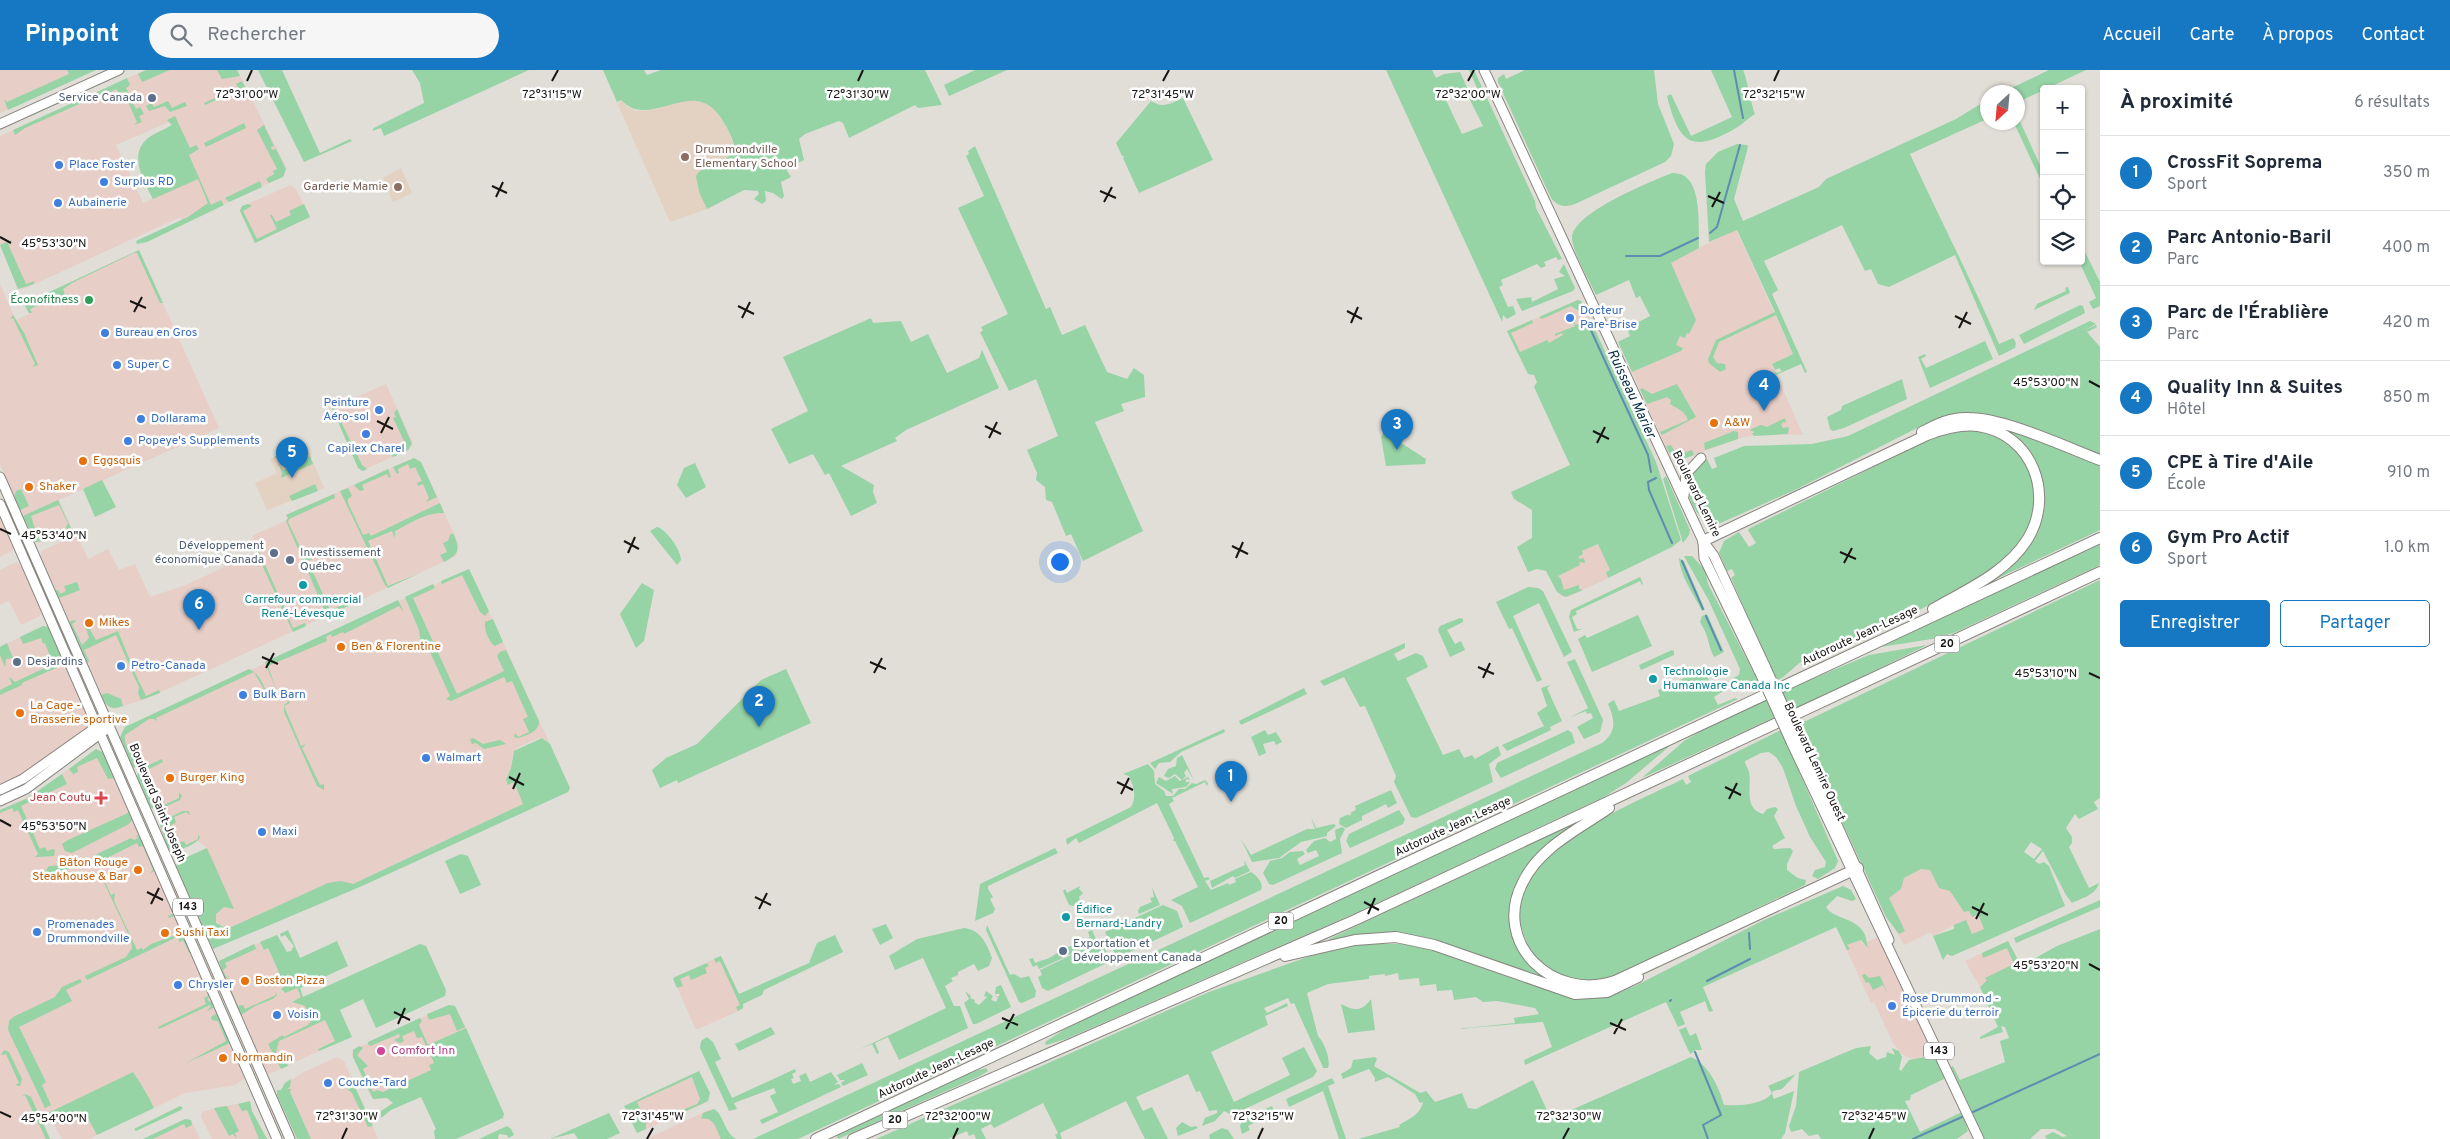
<!DOCTYPE html>
<html lang="fr">
<head>
<meta charset="utf-8">
<style>
	body { margin:0; font-family:Overpass,sans-serif; background:#f6f6f7; color:#1f2937 }
	.controls { position:absolute; right:15px; top:15px; display:grid; overflow:hidden; border-radius:5px; box-shadow:0 1px 4px #0004 }
	.controls button { width:45px; height:45px; display:grid; place-items:center; padding:0; border:0; border-bottom:1px solid #e0e1e3; background:#fff; color:#1f2937; font:25px sans-serif }
	.compass { position:absolute; left:1980px; top:15px; width:45px; height:45px; border-radius:50%; background:#fff; box-shadow:0 1px 4px #0004; rotate:206deg }
	.you { position:absolute; left:1059px; top:491px; width:18px; height:18px; margin:-12px; border:4px solid #fff; border-radius:50%; background:#1a73e8; box-shadow:0 0 0 8px #1a73e833 }
	.badge { display:grid; place-items:center; width:32px; height:32px; border-radius:50%; background:#1677c3; color:#fff; font-size:16px; font-weight:700 }
	.pin { position:absolute; translate:-50% -41px; filter:drop-shadow(0 1px 2px #0008) }
	.pin::after { content:''; position:absolute; top:26px; width:18px; height:15px; background:inherit; clip-path:polygon(0 0,100% 0,50% 100%) }
	.list { margin:0; padding:0; list-style:none }
	h2 { display:flex; justify-content:space-between; align-items:center; height:65px; margin:0; padding:0 20px; font-size:21px }
	h2 small { font-size:16px; font-weight:400; color:#747a83 }
	.list li { display:grid; grid-template-columns:32px 1fr auto; gap:15px; align-items:center; box-sizing:border-box; height:75px; padding:0 20px; border-top:1px solid #e0e1e3 }
	.list b { display:block; font-size:19px; white-space:nowrap }
	.list p { margin:0; font-size:16px; white-space:nowrap; color:#747a83 }
	.list em { font-size:16px; font-style:normal; color:#747a83 }
	.actions { display:flex; gap:10px; padding:15px 20px }
	.actions a { flex:1; padding:11px 0; border:1px solid #1677c3; border-radius:5px; text-align:center; font-size:18px; color:#1677c3 }
	.actions .main { background:#1677c3; color:#fff }
	.icon { flex:none; width:28px; height:28px; fill:none; stroke:currentColor; stroke-width:2; stroke-linecap:round; stroke-linejoin:round }
	.map { position:relative; flex:none; width:2100px; height:1069px; overflow:hidden }
	header { display:flex; align-items:center; gap:30px; box-sizing:border-box; height:70px; padding:0 25px; background:#1677c3; color:#fff }
	header strong { font-size:24px }
	nav { display:flex; gap:28px; margin-inline-start:auto; font-size:18px }
	.search { width:350px; height:45px; background:#f6f6f7; display:flex; align-items:center; gap:12px; box-sizing:border-box; padding:0 18px; border-radius:28px; color:#747a83; font-size:19px }
	main { display:flex }
	aside { flex:1; background:#fff }
	.map>svg:first-child { display:block }
</style>
</head>
<body>
<header>
<strong>Pinpoint</strong>
<div class="search"><svg class="icon" aria-label="search" viewBox="0 0 24 24"><circle cx="10" cy="10" r="6"/><path d="M15 15l6 6"/></svg>Rechercher</div>
<nav><a>Accueil</a><a>Carte</a><a>À propos</a><a>Contact</a></nav>
</header>
<main>
<div class="map">
<svg width="2100" height="1069" viewBox="0 0 2100 1069">
	<rect width="100%" height="100%" fill="#e1ded7"/>
	<path fill="#e7cec7" fill-rule="evenodd" d="M0,0H67L72,11L0,43Z
		M146,0H237L285,95V105L183,154L180,147L26,218L18,219L0,174V66ZM169,52L172,54L196,109L143,133L116,75Z
		M290,115L296,119L310,147L255,173L240,141L241,137Z
		M1736,159L1793,284L1772,295L1803,365L1766,364L1743,367L1681,390H1675L1670,386L1632,302L1681,281L1683,279L1676,275L1692,241L1670,193Z
		M139,180L219,358L59,430L71,458L38,473L35,472L0,395V214L16,250L29,244L24,234Z
		M1578,230L1581,231L1590,249L1562,262L1564,266L1549,273L1547,270L1518,283L1507,261Z
		M386,314L412,371L411,376L408,380L361,401L332,338Z
		M414,388L421,392L459,475L456,486L146,629L113,639L106,634L41,487V481L77,465L88,489L108,479L119,500L135,494L150,527L186,515L258,481L252,466L285,451L288,448L286,445Z
		M0,445L14,476L12,481L0,487Z
		M1598,474L1610,500L1606,502L1608,508L1568,527L1561,526L1545,497Z
		M17,492L22,496L42,541L40,546L21,555L9,531L0,535V500Z
		M469,499L550,674L544,669L539,668L518,677L513,683L510,701L523,734L353,814L227,859L220,857L215,849L218,840L224,837L233,839L207,778L198,771L176,781L168,778L159,757L163,751L157,739H153L150,736L137,707L140,700L139,696L133,698L121,670L123,659Z
		M43,556L49,557L51,560L90,653L85,660L18,707L0,715V577Z
		M96,679L104,683L233,978L244,1009L235,1015L185,1023L154,1038L144,1018L139,1014L133,1002L41,1047L50,1069H0V740L36,723Z
		M1921,799L1930,800L1939,818L1950,821L1964,842L1969,841L1978,844L1984,859L1972,864L1965,850L1933,866L1931,862L1904,875L1880,833L1901,819L1904,808Z
		M1878,867L1935,985L1912,989L1902,984L1893,973L1874,932L1871,933L1845,876L1861,870L1862,874Z
		M2008,871L2020,894L1982,914L1980,917L1965,891Z
		M260,872L264,879L268,878L285,917L281,919L283,923L297,918L301,927L292,931L305,936L311,951L325,950L335,971L318,978L319,981L269,1004L266,1002L218,892Z
		M721,886L744,936L741,940L698,959L695,958L673,908Z
		M449,935L455,936L466,958L427,976L434,993L431,1000L371,1027L352,985L353,980Z
		M337,987L344,991L378,1069H308L284,1015L302,1003Z
		M693,1004L705,1033L646,1059L636,1031Z
		M244,1033L259,1069H212L201,1047L202,1042L215,1038Z
		M709,1040L722,1069H646Z
		M84,1041L97,1065L90,1069H62L54,1055Z
		M187,1049L191,1050L200,1069H143Z"/>
	<path fill="#e3d1c1" d="M686,28L701,30L715,39L729,62L735,81L721,92L703,99L697,114L707,139L670,152L618,35L621,30L627,37L636,41L653,40Z
		M401,98L412,123L393,132L383,108Z
		M305,373L324,418L267,440L255,413L277,403L270,389Z"/>
	<path fill="#96d3a5" fill-rule="evenodd" d="M67,0H96L8,40L4,29L7,32L69,4Z
		M146,0H170L142,12L138,4Z
		M217,0H237L240,6L222,9Z
		M258,0H282L320,83L350,69L352,71L304,92Z
		M412,0H529L384,66L381,58L372,61L374,58L424,33L420,13Z
		M603,0H644L647,5L661,0H925L942,35L918,38L915,35L849,68L843,53L839,51L805,64L799,69L804,90L786,99L791,107L781,112L784,126L782,129L773,123L765,121L766,131L762,134L754,129L759,124L758,121L744,120L707,139L699,122L696,106C704,93 725,93 735,81C734,71 729,61 724,53C695,0 652,63 621,30L617,32Z
		M975,0H1007L949,26L944,15Z
		M1386,0H1432L1436,8L1444,4L1460,2L1470,24L1478,20L1469,0H1474L1535,131L1536,138L1562,189L1558,190L1556,187L1544,192L1546,196L1541,198L1537,194L1501,210L1503,215L1499,217L1508,237L1513,236L1516,244L1507,249L1503,245L1502,252ZM1465,20L1483,56L1462,64L1445,28Z
		M1525,0H1654L1658,34L1674,74L1671,86L1665,92L1575,134C1565,138 1557,136 1551,128L1498,12V8L1504,4L1506,9Z
		M1711,0H1743C1746,4 1751,34 1755,44C1748,48 1743,54 1736,58C1692,84 1679,74 1667,26L1671,24L1691,66L1732,47Z
		M2049,0H2086L2018,32V22H2003Z
		M127,8L130,15L126,18L130,26L134,24L135,27L131,29L136,39L140,37L144,44L139,46L142,52L134,55L137,52L123,21L119,23L116,19L100,27L99,32L93,24Z
		M242,11L249,24L243,26L240,19L205,35L204,33L238,18L236,14Z
		M83,28L84,32L25,58L15,65L13,60Z
		M1183,28L1213,90L1139,123L1123,88L1124,86H1122L1116,73L1151,31C1163,39 1172,33 1183,28Z
		M1987,30V49L1910,84C1940,149 1971,209 1999,274L2013,268L2016,273L2015,278L1999,286L1955,185L1889,217L1878,214L1871,199L1865,201L1842,155L1764,191L1778,220L1772,224L1807,302L1805,303L1801,294L1776,305L1774,301L1777,303L1782,301L1779,298L1775,300L1772,294L1793,284L1776,245L1719,272L1713,287L1717,293L1725,294L1726,299L1720,302L1709,293L1708,289L1716,270L1775,242L1737,160L1709,172L1705,102L1706,94L1718,82L1737,74L1747,75L1748,77L1734,129L1743,151L1819,117L1826,109L1956,49Z
		M168,31L172,38L185,32L187,36L170,42L165,36L149,41L146,36L151,33L154,37Z
		M175,46L190,78L196,75L199,79L189,85L211,135L221,130L224,135L147,172L137,174L136,171L188,147L208,133L198,109L153,129C145,113 129,87 145,71C151,64 164,60 172,55L167,50Z
		M2018,47L2044,104V117L2014,53L2018,52Z
		M244,53L246,58L206,77L204,73Z
		M264,55L274,76L271,77L272,80L276,79L286,99L283,107L269,113L266,109L274,104L273,101L277,99L257,60Z
		M975,76L1046,239L1050,237L1062,265L1085,255L1107,302L1127,309L1134,298L1144,305L1145,327L1121,334L1124,341L1095,352L1143,461L1083,491L1071,464L1066,466L1052,432L1046,430L1045,417L1036,410L1037,403L1027,380L1058,366L1036,309L1009,321L980,262L983,261L981,257L1008,244L958,138L984,126L966,86L969,84L968,81Z
		M1672,103C1704,101 1698,156 1699,178L1671,193L1696,250L1689,264L1687,263L1685,268L1680,266L1676,275L1683,278L1681,281L1632,302L1618,272L1630,266L1627,258L1650,246L1640,226L1636,228L1629,210L1596,225C1590,211 1573,184 1572,168C1572,143 1650,112 1672,103Z
		M260,111L262,117L229,132L225,128Z
		M248,134L252,136L243,141L257,169L277,159L270,145H272L276,152L291,145L289,141L304,134L310,147L255,173L240,141L242,136Z
		M12,170L8,174L26,214L34,211V214L18,219L0,175Z
		M2081,174L2100,212V236L2093,239L2089,232L2096,228L2079,191H2081Z
		M139,180L163,233H160L137,183H134L72,213L63,219L65,225L62,229L60,225L30,239L32,243H29L24,234Z
		M1564,194L1575,218L1573,221L1522,241L1516,229L1533,227L1531,228L1532,232L1558,219L1554,209L1565,206L1559,202Z
		M2068,217L2070,223L2034,240L2037,234L2066,221L2065,218Z
		M1578,230L1581,231L1586,241L1582,243L1571,236L1542,249L1539,247Z
		M2080,235L2083,236L2085,243L2024,274L2019,265Z
		M13,245L24,263L38,295L32,297L35,294L13,248L10,249Z
		M871,248L873,253L901,251L911,272L928,264L947,303L979,288L982,280L999,318L906,360L895,368L897,371L841,396L874,415L873,422L877,433L851,446L829,403L825,405L813,384L789,394L771,359L808,341L783,287Z
		M1572,248L1576,255L1590,249L1656,392L1681,470L1672,477L1608,508L1606,502L1610,500L1598,474L1582,481L1583,484L1578,487L1580,489L1584,488L1585,493L1579,492L1580,495L1558,506L1561,509L1564,520L1579,515V519L1583,520L1565,527L1557,522L1546,501L1537,499L1528,502L1517,477L1532,468V440L1514,429L1511,422L1570,395L1534,317L1537,312L1534,305L1528,304L1507,261L1532,250L1533,253L1511,263L1520,282L1547,270L1549,273L1563,265L1562,263L1555,266V264L1575,256Z
		M2090,251L2096,254L2083,261L2096,255L2097,257L2087,262L2100,277V385C2063,372 1997,341 1959,343C1946,344 1934,350 1923,355L1797,419L1716,455C1698,453 1684,425 1688,408C1690,399 1700,394 1707,389L1712,399L1717,397L1714,388L1744,376L1812,374L1848,366Z
		M1985,271L1993,289L1930,318L1918,287L1925,284L1926,286L1921,289L1926,298Z
		M1902,309L1907,329L1844,358L1833,361L1830,359L1827,347L1841,340L1842,336Z
		M1677,314L1696,347L1662,365L1660,362L1688,350C1685,341 1678,339 1670,334L1671,330L1667,327L1647,334L1640,320L1642,318L1652,324Z
		M334,337L362,395L367,399L363,401L358,398L332,338Z
		M397,339L412,374L408,380L393,387L391,383L404,377L402,373L404,371L393,348L396,347L394,343Z
		M1785,348L1786,353L1783,352L1781,355L1783,358L1789,357L1788,364L1754,366L1752,363H1754L1753,361H1750L1751,359L1761,355L1767,357Z
		M1951,352L2004,358L2100,394V460L1994,510L1993,507C2005,494 2031,471 2039,456C2052,431 2042,389 2020,372C2009,364 1966,356 1951,352Z
		M1968,360C1991,362 2017,374 2027,396C2061,471 1972,515 1917,541L1914,534L1907,537L1910,545L1819,589L1813,586C1795,592 1791,604 1776,611L1731,508L1735,505L1732,499L1727,501L1719,483L1724,471L1739,462L1749,477L1756,473L1748,460L1750,458L1916,376L1937,367Z
		M1734,361L1738,362V369L1705,380L1704,373Z
		M1384,362L1426,389L1425,394L1386,396L1381,367Z
		M1671,375L1677,385L1692,380L1694,385C1678,391 1674,394 1666,376Z
		M289,380L297,392L310,386L313,394L281,408L282,403L278,392L283,400L292,396L288,388L281,390L274,387Z
		M414,388L421,392L437,427L426,432L429,428L423,414L418,416L417,413L422,411L415,397L410,399L408,394L398,399L399,403L397,404L393,397Z
		M695,393L706,417L686,428L677,415L684,398Z
		M388,399L391,407L389,408L387,404L362,415L364,420L360,421L354,415Z
		M1666,406L1690,460L1689,465L1683,473L1663,409Z
		M102,410L116,437L95,447L83,419Z
		M315,414L318,421L292,431L289,426Z
		M348,418L352,426L348,429V433L363,465L369,463L371,466L440,433L444,443C425,442 411,453 395,461V468L392,461L368,471L388,516L420,503L388,518L385,515L340,421Z
		M21,419L29,436L20,440L14,427L16,421Z
		M334,424L335,428L289,449L288,452L304,485L320,479L310,484L312,489L308,491L329,538L333,539L345,534V529L348,536L327,546L286,451L288,448L286,445Z
		M58,430L71,458L67,460L66,457L68,453L59,435L31,446L36,462H33V467L36,465L43,471L35,472L23,446Z
		M657,457C666,459 681,480 681,490L677,495L650,461Z
		M453,463C460,479 460,484 444,492L440,485L447,482L443,473L448,471L450,465Z
		M2100,473V495L1956,562L1938,568L1881,577Z
		M259,481L293,558L305,553L306,556L293,562L256,482Z
		M1684,486H1692L1705,500L1708,514L1762,619L1742,621V618L1733,608L1739,605L1740,599L1709,531Z
		M1679,488L1684,491L1705,540L1702,541C1693,523 1680,506 1679,488Z
		M469,499L489,541L485,546L480,542L462,505L442,514L441,511Z
		M1640,507L1643,514L1642,515L1640,511L1576,541L1577,544L1572,547L1577,559H1582L1574,562L1569,547L1571,540Z
		M2100,510V728L2094,732L2098,739L2079,749L2075,744L2066,758L2072,767V773L2069,777L2089,818L2099,813C2096,825 2082,828 2072,833L2066,825L2043,781L2035,791L2039,794L2044,792L2049,796L2065,836L1952,886L1947,884L1943,890L1933,866L1954,859V855L1966,850L1972,864L1984,859L1978,844L1972,847L1969,841L1964,842L1950,821L1939,818L1930,800L1921,799L1904,808L1901,819L1889,828L1905,861L1899,864L1886,847L1796,652L1806,651ZM2031,772L2042,779L2034,789L2024,782Z
		M77,512L80,520L59,528L55,520H58L60,524L66,521L64,516Z
		M642,513L654,520L644,571L636,578L620,544Z
		M433,514L435,518L413,528L457,624L504,601L497,586L500,582L506,580L539,651C539,662 527,665 518,668L514,667L515,663L518,667L529,662L523,649L528,647L512,611L507,613L504,607L451,631L446,629L450,626L426,573L421,575L419,560L405,527Z
		M1528,517L1538,518L1543,521L1572,582L1564,587L1539,533L1513,546L1542,610L1537,612L1512,558L1509,559L1496,532Z
		M398,530L404,542L399,536L344,564L343,562L332,567L331,564L326,567L327,571L268,596L277,622L265,592Z
		M1707,544L1724,582L1714,587C1707,573 1710,568 1700,552L1702,546Z
		M1638,545L1652,576L1592,602L1578,569L1585,565L1587,568Z
		M1460,548L1463,549V552L1447,560L1455,574L1461,571L1465,580L1450,587L1438,560L1440,556Z
		M493,549L503,572L495,576C489,572 484,560 485,552Z
		M74,550L76,551L72,554L82,575L89,568L86,558L88,556L96,570L118,561L133,598L131,599L116,565L84,580L89,591L87,593L69,552Z
		M43,556L49,557L51,560L65,594L22,613V615L0,625V620L12,614L9,607L15,612L53,594L45,573L43,574L41,568L23,574L20,567Z
		M7,573L13,588L6,589L5,597L0,585V577Z
		M1405,573V578L1394,584L1398,591L1416,583L1423,586L1428,597L1406,608L1443,685L1459,679L1464,688L1472,685L1475,689L1498,676L1501,685L1489,694L1493,712L1416,748L1411,747L1394,712L1396,706L1365,636L1360,637L1344,607L1324,616L1320,611Z
		M1927,575L1790,642L1781,622L1869,585Z
		M1672,580L1674,581V585L1641,600L1639,595Z
		M1575,589L1603,650L1600,662L1584,669L1577,657L1593,648L1591,643L1587,644L1586,641L1571,647L1588,638L1567,592Z
		M133,599L146,626L159,620L160,623L141,630L138,623L139,617L131,600Z
		M249,599C260,604 264,616 268,627L254,602L156,648L157,651L154,649H149L125,665C123,679 136,683 141,694L133,698L120,667L125,657Z
		M786,599L811,653L678,713L677,710L660,718L652,700L666,688L697,674L761,610Z
		M1704,599L1712,617L1722,618L1725,620L1714,627L1718,635L1735,628L1738,629L798,1069H753L1602,673C1617,662 1615,650 1608,634L1614,630L1619,641L1660,626L1658,620Z
		M1550,615L1547,618L1562,651L1550,657L1551,660L1507,681L1502,675L1544,656L1537,643L1547,636L1541,618Z
		M1304,618L1307,624L1241,655L1239,651Z
		M107,623L121,629L123,636C110,641 106,636 101,625Z
		M1767,630L1775,647L1642,708L1684,671L1706,658Z
		M289,631L290,633L284,636L301,676L306,674L302,678L320,715L324,714V720L317,716L284,642V635Z
		M1224,659L1225,662L1181,682L1170,692L1159,693L1155,699L1150,693Z
		M1265,660L1268,665L1276,662L1282,672L1276,675L1274,671L1263,674L1266,683L1259,686L1251,667Z
		M1568,660L1572,663L1575,673L1501,708L1495,699L1497,693Z
		M1781,660L1838,791L1835,798L1818,809L1812,806L1815,800L1825,797L1826,792L1810,767L1796,736L1783,698L1776,687L1769,682L1761,683L1745,691C1745,695 1748,698 1749,702C1752,717 1743,738 1763,744L1767,739L1775,737L1778,739L1774,746L1785,768L1772,776L1774,779L1790,778L1793,781L1787,794V800L1798,808L1806,810L1805,815L1617,906C1609,908 1600,911 1591,912C1574,914 1547,903 1537,889C1469,797 1620,740 1683,709L1686,715L1691,712L1688,706Z
		M473,668L483,674L500,670L506,674L484,679L476,673L472,674L470,669Z
		M542,668L550,674L570,718L568,722L362,816L213,879L176,796L180,790L207,778L234,839L224,837L216,844V853L227,859L328,813L341,811L353,814L523,734L514,712L508,715L506,710L511,698L514,681Z
		M1672,674L1626,713L1604,727L1349,846L1066,969L1046,975L1045,972L1074,953Z
		M96,679L104,683L115,708L108,709L97,688L77,697L78,702L73,704L69,699Z
		M1182,685L1194,710L1187,699L1184,703L1186,706L1182,710L1175,704L1169,708L1164,706L1168,699L1176,696L1177,688Z
		M162,689L163,692L141,703L152,731L156,734L162,732L164,735L179,728V722L182,726L180,730L158,740L151,738L137,706L140,699Z
		M1148,694L1154,701L1155,714L1164,721L1166,726H1173L1179,719H1185L1192,713L1196,714L1205,710L1208,713L1207,716L1205,712L1172,728L1174,731L1169,734L1204,808L1208,807L1210,809L1205,811L1211,820L1228,813L1229,815L1236,812L1235,809L1251,802C1257,806 1264,813 1261,820L1190,853L1182,836L1171,830L1198,817L1175,771H1173L1174,768L1157,733L1079,773L1076,768L1067,775L1066,769L1131,737C1137,726 1134,717 1129,706L1123,704Z
		M62,704L67,714L21,736L40,779L45,777L47,781L53,779L55,780L54,786L35,787L38,784L18,740L14,742L12,738L0,743V740L26,729Z
		M1175,706L1180,711L1188,707L1190,710L1186,709V712H1190L1186,717L1172,719L1173,724L1156,713L1159,707L1166,711Z
		M1391,720L1397,733L1388,738L1386,734L1362,746V750L1346,758L1339,754L1340,748L1349,744L1348,746L1352,744L1350,743L1356,740L1355,736Z
		M128,737L133,749L129,754L72,783L65,781L62,774L68,770L128,743Z
		M1399,740L1405,749L1403,754L1350,778L1346,771L1349,764Z
		M183,741H189L190,745L186,742L174,747L176,752L166,759L173,775L184,771L186,775L198,769V764L200,768C193,776 177,783 168,778L160,755L163,750Z
		M1311,747L1316,758L1334,754L1336,756L1327,763V766L1301,772L1279,788L1252,792L1241,769L1251,785L1307,759H1315Z
		M1578,752L1521,806L1511,834L1529,893L1552,911L1578,919L1579,922L1418,866L1405,864L1330,873L1329,869Z
		M1342,757L1345,759L1340,769L1342,783L1273,815L1269,814L1263,803L1270,791L1282,788L1290,782L1303,781L1305,784L1297,789L1300,795L1319,786L1316,780L1308,783L1306,780L1314,771L1325,768L1330,772L1336,769L1335,760Z
		M136,765L140,766L155,801L150,803L153,800L143,776L139,777L137,773L101,791L102,795L97,797L95,785L131,768L134,770L138,768Z
		M1055,778L1058,783L988,816V819L993,827L990,829L995,839L993,843L975,851L980,814Z
		M461,784L468,786L481,815L460,824L445,791Z
		M78,789L82,794L80,799L77,795L53,806L54,811L50,803L46,804V800L49,796L64,795Z
		M1244,790L1250,801L1235,808L1233,806L1212,818L1210,811L1245,795Z
		M105,802L102,805L111,825L115,823L114,831L137,880L142,878L143,880L151,874L176,865L175,860L179,858L174,846L169,848L168,846L174,843L191,882L189,883L183,870L180,872L177,867L87,910L85,906L126,887L132,878L131,870L100,804Z
		M1080,816L1079,819L1083,823L1079,827L1080,830L1073,836L1069,835L1063,821L1065,819L1067,823Z
		M1843,816L1851,820L1856,829L1852,831L1837,826L1826,837C1831,847 1853,848 1862,860C1867,866 1866,872 1868,878L1861,870L1847,875L1850,879L1847,880L1836,857L1703,917L1713,941L1709,942L1705,931L1680,942L1685,954L1678,957L1666,932L1525,995L1524,990L1552,977L1543,952L1456,959L1515,953L1514,948L1539,944L1535,938L1497,931L1483,932L1476,927L1454,930L1452,920L1437,921L1436,914L1420,916L1419,908L1399,910L1398,903L1385,906V904L1369,906V909L1328,914L1307,923L1318,966C1324,972 1331,989 1328,998H1323L1322,995L1294,933L1291,934L1288,928L1264,938L1267,943L1287,933L1288,936L1265,946L1268,955L1211,982L1234,1032L1290,1005L1282,988L1304,977L1317,1001L1313,1007L1232,1045L1224,1041L1215,1051L1202,1056L1205,1048L1217,1043V1040L1209,1041L1200,1021L1196,1022L1188,1004L1136,1027L1143,1041L1152,1037L1168,1069H1145L1126,1031L1060,1063L1062,1069H1057L1055,1065L1058,1063L1043,1033L994,1058L991,1054L981,1059L986,1069H976L974,1064L969,1066L967,1061L948,1069H876L1209,922L1316,884L1365,874H1410L1445,883L1569,928H1606L1637,915L1764,850Z
		M1152,817L1160,835L1139,844L1138,841L1140,837L1152,832L1150,828L1154,827Z
		M2100,830V837L2016,873L2014,868Z
		M1163,835L1177,841L1183,857L1117,888L1105,862Z
		M886,854L893,868L880,875L872,859Z
		M987,855L1010,905L1014,904L1021,908L1029,906L1036,921L1035,927L1022,933L1019,932L986,860Z
		M964,858C981,860 987,874 992,888L989,896L978,901L974,894L958,902V905L951,908L953,911L945,916L954,936H960L968,958L899,990L888,967L875,973L879,983L877,984L872,974L858,980L946,938L923,888L895,900L889,886L917,869Z
		M2100,859V1069H2047L2045,1066L2053,1062L2063,1067L2067,1066L2055,1059H2041L2030,1069H1983L1951,997L1953,996L1960,1010L2005,992L2000,971L2009,968L2005,957L2001,956L2003,962L1980,969V967L1998,957L1980,917L1987,910L1985,908L2014,894L2007,878L1983,888L1982,883L2008,871L2020,894L2023,895L2057,876Z
		M288,860L300,888L337,871L348,896L300,918L303,927L420,874L426,876L446,920L445,926L376,958L363,929L340,940L352,967L319,981L318,979L335,971L325,950L279,971L275,986L281,993L286,991L288,996L281,999L268,974L283,965L284,967L308,955L311,951L305,936L292,932L301,927L297,918L285,923L281,919L285,916L268,878L264,880L260,872L277,865L287,882L291,881L294,876L285,865L281,867L280,864Z
		M1092,860L1097,872L1070,885L1068,884V877L1086,871V869L1090,867L1088,862Z
		M835,865L843,882L764,920L762,925L743,934V938L738,941L736,937L740,935L720,891L716,893L714,889L721,886L739,924L809,893L817,873Z
		M1101,871L1111,891L1048,921L1042,918L1038,907L1042,905L1040,900Z
		M254,874L258,883L256,879L225,893L227,897L223,900L226,907L230,906L225,909L219,891Z
		M1057,883L1063,888L1039,899L1037,895L1033,897L1029,889L1033,888L1035,893C1044,889 1048,890 1057,883Z
		M707,893L709,896L705,898L707,903L691,910L689,905L680,909L683,916L677,918L673,909L675,907Z
		M1865,904L1869,908L1880,906L1888,924L1883,915L1873,920L1869,912L1866,913L1862,905Z
		M202,908L210,927L207,928L209,932L212,931L215,937L207,941L211,936L210,935L159,959L158,957L206,934L204,928L208,926Z
		M80,909L82,912L66,920L72,931L19,957L46,1012L42,1015L51,1035L45,1038L8,960L9,951L13,947L55,927L62,917Z
		M233,913L229,915L238,936L243,935L245,939L276,925L275,921L277,925L273,929L255,936L241,945L227,915Z
		M1001,915L1011,937L976,954H973L964,933L969,929L965,921L971,926L970,928L975,930L974,932L979,935L987,927L984,926L986,921L993,926L991,930L996,932L998,928L994,925L998,927L1000,924H995L996,917Z
		M1371,929L1375,960L1348,963L1341,934C1354,941 1362,942 1371,929Z
		M449,935L455,936L465,957L457,961L450,944L429,950L427,944Z
		M217,943L230,973L186,993L226,971L218,951L212,950L211,947Z
		M420,948L422,951L419,955L428,975L466,958L504,1044L503,1048L456,1069H435L434,1061L436,1059L421,1027L391,1040L381,1048V1041L393,1033L387,1028L373,1029L353,987V980L359,976L363,978L357,985L368,996L363,999L373,1022L377,1020L383,1022L431,1000L429,995L434,993L422,967L417,968L414,961L402,966L404,971L400,973L394,970L400,967L399,964L370,976L368,974V972Z
		M771,957L775,964L739,981L735,974Z
		M1686,957L1690,966L1696,963L1702,980H1696L1690,984L1679,960Z
		M707,967L713,972L721,989L715,992L732,1028L795,999L796,1002L792,1004L794,1008L791,1009L793,1014L801,1011L799,1006L806,1003L810,1012L831,1002L838,1012L834,1015L839,1014L841,1017L762,1054L760,1050L778,1042L770,1026L776,1023L774,1018L734,1033L737,1039L729,1041L700,978L701,971Z
		M1871,976L1869,983L1877,990L1886,987L1887,982L1895,985L1892,978L1899,981L1902,987L1899,999L1901,1001L1909,990L1935,985L1946,1008L1911,1025L1910,1030L1905,1031L1920,1062L1962,1042L1968,1061L1957,1069H1821L1818,1064L1809,1066L1802,1059L1791,1062L1789,1056L1796,1036L1799,1002L1856,978Z
		M4,980L9,982L22,1009L20,1016L15,1015L19,1013L6,984L1,985Z
		M1375,987L1377,989L1374,996L1420,1023L1426,1021L1435,1032L1462,1023L1468,1038L1476,1039L1533,1010L1551,1049L1691,987C1709,995 1719,1017 1724,1035C1737,1036 1764,1035 1772,1023L1768,1016L1796,1004L1782,1019L1773,1021L1772,1024L1774,1029L1794,1021L1785,1063L1781,1069H1358L1400,1057L1399,1055C1409,1049 1420,1045 1423,1032L1420,1033L1415,1024L1388,1007L1375,1012V1008L1369,999L1343,1009L1341,1004L1351,998L1353,990Z
		M862,993L868,1005L843,1016L841,1013L845,1010H840L837,1005Z
		M986,998L988,1001L980,1006L838,1069L836,1064L967,1003Z
		M699,1001L710,1023L708,1031L680,1044L677,1038L680,1041L697,1034L700,1029L692,1007L637,1032L646,1052V1059L637,1063L624,1036Z
		M133,1002C141,1014 148,1025 154,1038L97,1065L84,1041L54,1055L48,1043Z
		M1332,1008L1335,1013L1328,1016L1346,1069H1339L1323,1021L1289,1037L1286,1029Z
		M291,1009L290,1017L287,1019H291L290,1022L311,1069H297L277,1025V1020H281L285,1013Z
		M348,1013H353L373,1056L368,1057L352,1023L346,1018L350,1015Z
		M25,1024L31,1027L50,1069H46L25,1025L21,1027Z
		M250,1031L252,1041L267,1069H259L247,1040L242,1041L238,1034Z
		M180,1036L183,1038L181,1040L136,1061L134,1059Z
		M227,1036L239,1061L235,1063L237,1069L233,1064L229,1066L214,1038Z
		M1272,1036L1277,1048L1269,1051L1266,1047L1248,1056L1250,1060L1242,1064L1240,1056L1243,1049Z
		M714,1039C724,1045 724,1062 736,1069H721C716,1059 714,1046 701,1049L703,1043Z
		M609,1043L620,1063L607,1069H578L574,1063L550,1069Z
		M185,1049L191,1050L192,1055L186,1058L184,1054L153,1069H143Z
		M1182,1052L1191,1057L1196,1056L1198,1058L1178,1066L1176,1058Z
		M507,1056L511,1059L514,1065L508,1068L507,1065L499,1064L498,1069H479Z
		M1222,1058L1228,1060L1234,1069H1210L1209,1065Z"/>
	<path fill="#ded5b0" d="M305,373L310,386L297,392L290,381Z"/>
	<g fill="none" stroke-linecap="round" stroke-linejoin="round">
		<path stroke="#5e8db1" stroke-width="2" d="M1734,0L1743,48
			M1710,163L1717,157L1740,75
			M1626,186H1660L1698,168
			M1589,256L1648,385L1651,402
			M1656,408L1648,412L1649,420L1672,473
			M1682,491L1703,539
			M1706,546L1721,580
			M1749,863L1750,879
			M1707,911L1750,889
			M1670,931L1671,930
			M1695,982L1721,1045L1703,1055L1708,1069
			M1973,1042L2100,984
			M1913,1069L1962,1047"/>
		<g stroke="#88857f" stroke-width="11">
			<path id="major" d="M1484,0L1703,471L1714,486L1766,598
				M0,54L119,0
				M0,407L290,1069
				M1684,426L1686,404L1701,388
				M0,434L277,1069
				M1703,472L1704,488L1759,601
				M1798,668L1889,870
				M1791,672L1979,1069
				M0,720L23,709L98,656L104,655
				M0,731L26,719L104,661"/>
		</g>
		<g stroke="#88857f" stroke-width="12">
			<path id="highway" d="M1922,362C1937,354 1951,347 1969,348C2004,348 2066,377 2100,390
				M1703,471L1927,365C1943,359 1961,354 1978,356C2033,364 2055,426 2027,470C2006,503 1966,520 1933,539
				M1609,738C1579,759 1540,777 1523,812C1491,873 1553,932 1615,911L1858,798
				M1285,886L1355,870L1396,867L1434,875L1575,924L1607,922L1638,907
				M816,1069L2100,468
				M853,1069L1355,850L2100,502"/>
		</g>
		<use href="#major" stroke="#fff" stroke-width="9"/>
		<use href="#highway" stroke="#fff" stroke-width="10"/>
		<g stroke="#88857f" stroke-width="11" stroke-linecap="butt">
			<path id="major-bridge" d="M1766,598L1798,668
				M1759,601L1791,672"/>
		</g>
		<use href="#major-bridge" stroke="#fff" stroke-width="9"/>
	</g>
	<path fill="none" stroke="#171513" stroke-width="2" d="M247,11L252,0M552,11L558,0M858,11L863,0M1163,11L1169,0M1468,11L1474,0M1774,11L1779,0M492,116L507,123M1100,121L1116,128M1708,126L1724,133M496,127L503,112M1104,132L1112,117M1712,137L1720,122M0,167L11,173M130,231L146,238M738,236L754,244M1347,241L1362,249M134,242L142,227M1955,246L1971,254M742,248L750,232M1351,253L1358,237M1959,258L1967,242M2089,311L2100,317M377,351L393,359M985,356L1001,364M1593,361L1609,369M381,363L389,347M989,368L997,352M1597,373L1605,357M0,459L11,464M624,471L639,479M1232,476L1248,484M1840,482L1856,489M628,483L635,467M1236,488L1243,472M1844,493L1852,478M262,587L278,594M870,592L886,599M1478,597L1494,604M266,598L274,583M874,603L882,588M2089,603L2100,608M1483,608L1490,593M509,707L524,715M1117,712L1133,720M1725,717L1741,725M513,719L520,703M1121,724L1129,708M1729,729L1737,713M0,750L11,756M147,822L163,830M755,827L771,835M1364,832L1379,840M151,834L159,818M1972,837L1988,845M759,839L767,823M1368,844L1375,828M1976,849L1984,833M2089,894L2100,900M394,942L410,950M1002,948L1018,955M1610,953L1626,960M398,954L405,938M1006,959L1014,944M1614,964L1622,949M0,1042L11,1047M342,1069L347,1058M647,1069L653,1058M953,1069L958,1058M1258,1069L1263,1058M1563,1069L1569,1058M1869,1069L1874,1058"/>
	<g fill="#5c6f8a" stroke="#fff" stroke-width="2">
		<circle cx="152" cy="28" r="5"/>
		<circle cx="274" cy="483" r="5"/>
		<circle cx="290" cy="490" r="5"/>
		<circle cx="17" cy="592" r="5"/>
		<circle cx="1063" cy="881" r="5"/>
	</g>
	<g fill="#8d6e63" stroke="#fff" stroke-width="2">
		<circle cx="685" cy="87" r="5"/>
		<circle cx="398" cy="117" r="5"/>
	</g>
	<g fill="#3f7fe0" stroke="#fff" stroke-width="2">
		<circle cx="59" cy="95" r="5"/>
		<circle cx="104" cy="112" r="5"/>
		<circle cx="58" cy="133" r="5"/>
		<circle cx="1570" cy="248" r="5"/>
		<circle cx="105" cy="263" r="5"/>
		<circle cx="117" cy="295" r="5"/>
		<circle cx="379" cy="340" r="5"/>
		<circle cx="141" cy="349" r="5"/>
		<circle cx="366" cy="364" r="5"/>
		<circle cx="128" cy="371" r="5"/>
		<circle cx="121" cy="596" r="5"/>
		<circle cx="243" cy="625" r="5"/>
		<circle cx="426" cy="688" r="5"/>
		<circle cx="262" cy="762" r="5"/>
		<circle cx="37" cy="862" r="5"/>
		<circle cx="178" cy="915" r="5"/>
		<circle cx="1892" cy="936" r="5"/>
		<circle cx="277" cy="945" r="5"/>
		<circle cx="328" cy="1013" r="5"/>
	</g>
	<circle fill="#2e9e5b" stroke="#fff" stroke-width="2" cx="89" cy="230" r="5"/>
	<g fill="#e8710a" stroke="#fff" stroke-width="2">
		<circle cx="1714" cy="353" r="5"/>
		<circle cx="83" cy="391" r="5"/>
		<circle cx="29" cy="417" r="5"/>
		<circle cx="89" cy="553" r="5"/>
		<circle cx="341" cy="577" r="5"/>
		<circle cx="20" cy="643" r="5"/>
		<circle cx="170" cy="708" r="5"/>
		<circle cx="138" cy="800" r="5"/>
		<circle cx="165" cy="863" r="5"/>
		<circle cx="245" cy="911" r="5"/>
		<circle cx="223" cy="988" r="5"/>
	</g>
	<g fill="#0f9aa8" stroke="#fff" stroke-width="2">
		<circle cx="303" cy="515" r="5"/>
		<circle cx="1653" cy="609" r="5"/>
		<circle cx="1066" cy="847" r="5"/>
	</g>
	<path fill="#e0444e" stroke="#fff" stroke-width="2" d="M98.5 720.5h5v5h5v5h-5v5h-5v-5h-5v-5h5z"/>
	<circle fill="#d1479c" stroke="#fff" stroke-width="2" cx="381" cy="981" r="5"/>
	<g text-anchor="middle" dominant-baseline="central" stroke-width="5" stroke-linejoin="round" paint-order="stroke">
		<g fill="#fff" stroke="#5d5b5a" stroke-width="1">
			<rect x="1934.5" y="565.5" width="25" height="17" rx="4"/>
			<rect x="173" y="828.5" width="30" height="17" rx="4"/>
			<rect x="1268.5" y="842.5" width="25" height="17" rx="4"/>
			<rect x="1924" y="972.5" width="30" height="17" rx="4"/>
			<rect x="882.5" y="1041.5" width="25" height="17" rx="4"/>
		</g>
		<g font-size="11" font-weight="bold" fill="#171513">
			<text x="1947" y="574">20</text>
			<text x="188" y="837">143</text>
			<text x="1281" y="851">20</text>
			<text x="1939" y="981">143</text>
			<text x="895" y="1050">20</text>
		</g>
		<g font-size="12" fill="#4e5e75" stroke="#fff" text-anchor="start">
			<text x="142" y="28" text-anchor="end">Service Canada</text>
			<text x="264" y="476" text-anchor="end">Développement<tspan x="264" dy="14">économique Canada</tspan></text>
			<text x="300" y="483">Investissement<tspan x="300" dy="14">Québec</tspan></text>
			<text x="27" y="592">Desjardins</text>
			<text x="1073" y="874">Exportation et<tspan x="1073" dy="14">Développement Canada</tspan></text>
		</g>
		<g font-size="12" fill="#785e54" stroke="#fff" text-anchor="start">
			<text x="695" y="80">Drummondville<tspan x="695" dy="14">Elementary School</tspan></text>
			<text x="388" y="117" text-anchor="end">Garderie Mamie</text>
		</g>
		<g font-size="12" fill="#366cbe" stroke="#fff" text-anchor="start">
			<text x="69" y="95">Place Foster</text>
			<text x="114" y="112">Surplus RD</text>
			<text x="68" y="133">Aubainerie</text>
			<text x="1580" y="241">Docteur<tspan x="1580" dy="14">Pare-Brise</tspan></text>
			<text x="115" y="263">Bureau en Gros</text>
			<text x="127" y="295">Super C</text>
			<text x="369" y="333" text-anchor="end">Peinture<tspan x="369" dy="14">Aéro-sol</tspan></text>
			<text x="151" y="349">Dollarama</text>
			<text x="138" y="371">Popeye's Supplements</text>
			<text x="366" y="379" text-anchor="middle">Capilex Charel</text>
			<text x="131" y="596">Petro-Canada</text>
			<text x="253" y="625">Bulk Barn</text>
			<text x="436" y="688">Walmart</text>
			<text x="272" y="762">Maxi</text>
			<text x="47" y="855">Promenades<tspan x="47" dy="14">Drummondville</tspan></text>
			<text x="188" y="915">Chrysler</text>
			<text x="1902" y="929">Rose Drummond -<tspan x="1902" dy="14">Épicerie du terroir</tspan></text>
			<text x="287" y="945">Voisin</text>
			<text x="338" y="1013">Couche-Tard</text>
		</g>
		<g font-size="12" fill="#27864d" stroke="#fff" text-anchor="end">
			<text x="79" y="230">Éconofitness</text>
		</g>
		<g font-size="12" fill="#c56008" stroke="#fff" text-anchor="start">
			<text x="1724" y="353">A&amp;W</text>
			<text x="93" y="391">Eggsquis</text>
			<text x="39" y="417">Shaker</text>
			<text x="99" y="553">Mikes</text>
			<text x="351" y="577">Ben &amp; Florentine</text>
			<text x="30" y="636">La Cage -<tspan x="30" dy="14">Brasserie sportive</tspan></text>
			<text x="180" y="708">Burger King</text>
			<text x="128" y="793" text-anchor="end">Bâton Rouge<tspan x="128" dy="14">Steakhouse &amp; Bar</tspan></text>
			<text x="175" y="863">Sushi Taxi</text>
			<text x="255" y="911">Boston Pizza</text>
			<text x="233" y="988">Normandin</text>
		</g>
		<g font-size="12" fill="#171513" stroke="#fff">
			<text transform="translate(1696 424) rotate(64)">Boulevard Lemire</text>
			<text transform="translate(1860 566) rotate(-25)">Autoroute Jean-Lesage</text>
			<text transform="translate(1814 692) rotate(65)">Boulevard Lemire Ouest</text>
			<text transform="translate(157 733) rotate(67)">Boulevard Saint-Joseph</text>
			<text transform="translate(1453 757) rotate(-25)">Autoroute Jean-Lesage</text>
			<text transform="translate(936 999) rotate(-25)">Autoroute Jean-Lesage</text>
		</g>
		<g font-size="12" fill="#0d838f" stroke="#fff" text-anchor="start">
			<text x="303" y="530" text-anchor="middle">Carrefour commercial<tspan x="303" dy="14">René-Lévesque</tspan></text>
			<text x="1663" y="602">Technologie<tspan x="1663" dy="14">Humanware Canada Inc</tspan></text>
			<text x="1076" y="840">Édifice<tspan x="1076" dy="14">Bernard-Landry</tspan></text>
		</g>
		<g font-size="12" fill="#be3a42" stroke="#fff" text-anchor="end">
			<text x="91" y="728">Jean Coutu</text>
		</g>
		<g font-size="12" fill="#b23c85" stroke="#fff" text-anchor="start">
			<text x="391" y="981">Comfort Inn</text>
		</g>
		<g font-size="14" font-style="italic" fill="#062e48" stroke="#fff">
			<text transform="translate(1631 324) rotate(65)">Ruisseau Marier</text>
		</g>
	</g>
	<g font-size="12" text-anchor="middle" fill="#171513" stroke="#fff" stroke-width="5" stroke-linejoin="round" paint-order="stroke">
		<text x="247" y="28">72°31'00"W</text>
		<text x="552" y="28">72°31'15"W</text>
		<text x="858" y="28">72°31'30"W</text>
		<text x="1163" y="28">72°31'45"W</text>
		<text x="1468" y="28">72°32'00"W</text>
		<text x="1774" y="28">72°32'15"W</text>
		<text x="54" y="177">45°53'30"N</text>
		<text x="2046" y="316">45°53'00"N</text>
		<text x="54" y="469">45°53'40"N</text>
		<text x="2046" y="607">45°53'10"N</text>
		<text x="54" y="760">45°53'50"N</text>
		<text x="2046" y="899">45°53'20"N</text>
		<text x="347" y="1050">72°31'30"W</text>
		<text x="653" y="1050">72°31'45"W</text>
		<text x="958" y="1050">72°32'00"W</text>
		<text x="1263" y="1050">72°32'15"W</text>
		<text x="1569" y="1050">72°32'30"W</text>
		<text x="1874" y="1050">72°32'45"W</text>
		<text x="54" y="1052">45°54'00"N</text>
	</g>
</svg>
<div class="controls">
<button>+</button>
<button>−</button>
<button><svg class="icon" aria-label="locate" viewBox="0 0 24 24"><circle cx="12" cy="12" r="6"/><path d="M12 2v4M12 18v4M2 12h4M18 12h4"/></svg></button>
<button><svg class="icon" aria-label="layers" viewBox="0 0 24 24"><path d="M12 4l9 5-9 5-9-5zM3 14l9 5 9-5"/></svg></button>
</div>
<svg class="compass" viewBox="-18 -18 36 36"><path d="M0-13l5 13h-10z" fill="#e53935"/><path d="M0 13l5-13h-10z" fill="#747a83"/></svg>
<div class="you"></div>
<div class="pin badge" style="left:1231px;top:732px">1</div>
<div class="pin badge" style="left:759px;top:657px">2</div>
<div class="pin badge" style="left:1397px;top:380px">3</div>
<div class="pin badge" style="left:1764px;top:341px">4</div>
<div class="pin badge" style="left:292px;top:408px">5</div>
<div class="pin badge" style="left:199px;top:560px">6</div>
</div>
<aside>
<h2>À proximité<small>6 résultats</small></h2>
<ul class="list">
<li><span class="badge">1</span><div><b>CrossFit Soprema</b><p>Sport</p></div><em>350 m</em></li>
<li><span class="badge">2</span><div><b>Parc Antonio-Baril</b><p>Parc</p></div><em>400 m</em></li>
<li><span class="badge">3</span><div><b>Parc de l'Érablière</b><p>Parc</p></div><em>420 m</em></li>
<li><span class="badge">4</span><div><b>Quality Inn &amp; Suites</b><p>Hôtel</p></div><em>850 m</em></li>
<li><span class="badge">5</span><div><b>CPE à Tire d'Aile</b><p>École</p></div><em>910 m</em></li>
<li><span class="badge">6</span><div><b>Gym Pro Actif</b><p>Sport</p></div><em>1.0 km</em></li>
</ul>
<div class="actions"><a class="main">Enregistrer</a><a>Partager</a></div>
</aside>
</main>
</body>
</html>
